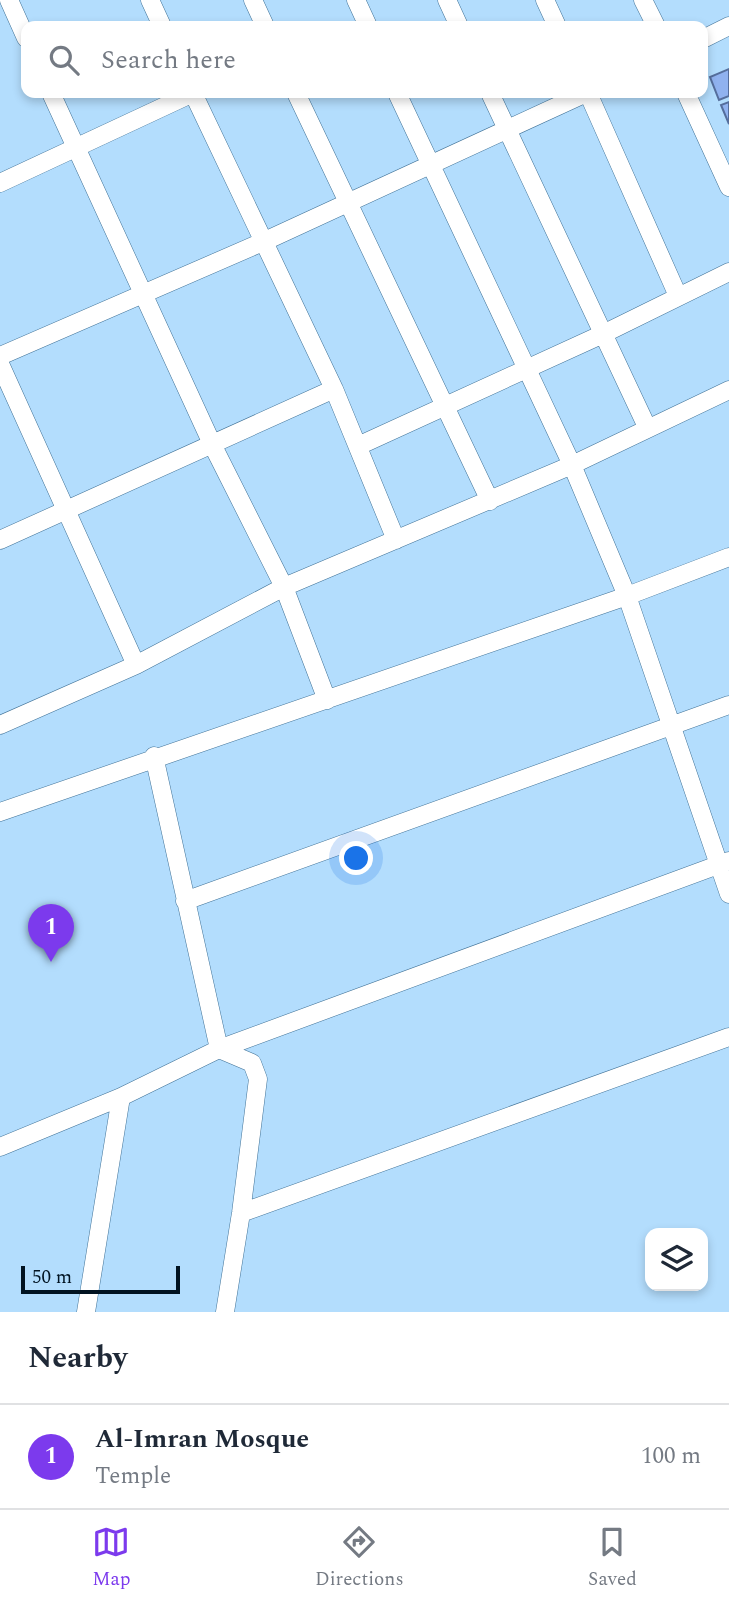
<!DOCTYPE html>
<html lang="en">
<head>
<meta charset="utf-8">
<style>
	body { margin:0; font-family:Spectral,serif; background:#f6f6f7; color:#1f2937 }
	.controls { position:absolute; right:21px; bottom:21px; display:grid; overflow:hidden; border-radius:14px; box-shadow:0 4px 10px #0003 }
	.controls button { width:63px; height:63px; display:grid; place-items:center; padding:0; border:0; border-bottom:2px solid #e0e1e3; background:#fff; color:#1f2937; font:35px sans-serif }
	.scale { position:absolute; left:21px; bottom:18px; width:159px; box-sizing:border-box; padding-left:7px; border:4px solid #011321; border-top:0; font-size:19px; line-height:24px; white-space:nowrap; color:#011321; -webkit-text-stroke:5px #b3ddfd; paint-order:stroke }
	.you { position:absolute; left:357px; top:859px; width:24px; height:24px; margin:-18px; border:5px solid #fff; border-radius:50%; background:#1a73e8; box-shadow:0 0 0 10px #1a73e833 }
	.badge { display:grid; place-items:center; width:46px; height:46px; border-radius:50%; background:#7c3aed; color:#fff; font-size:23px; font-weight:700 }
	.pin { position:absolute; translate:-50% -58px; filter:drop-shadow(0 2px 4px #0008) }
	.pin::after { content:''; position:absolute; top:37px; width:24px; height:21px; background:inherit; clip-path:polygon(0 0,100% 0,50% 100%) }
	.list { margin:0; padding:0; list-style:none }
	h2 { display:flex; justify-content:space-between; align-items:center; height:91px; margin:0; padding:0 28px; font-size:30px }
	h2 small { font-size:23px; font-weight:400; color:#747a83 }
	.list li { display:grid; grid-template-columns:46px 1fr auto; gap:21px; align-items:center; box-sizing:border-box; height:105px; padding:0 28px; border-top:2px solid #e0e1e3 }
	.list b { display:block; font-size:26px; white-space:nowrap }
	.list p { margin:0; font-size:23px; white-space:nowrap; color:#747a83 }
	.list em { font-size:23px; font-style:normal; color:#747a83 }
	.icon { flex:none; width:38px; height:38px; fill:none; stroke:currentColor; stroke-width:2; stroke-linecap:round; stroke-linejoin:round }
	.map { position:relative; flex:none; width:729px; height:1312px; overflow:hidden }
	.search { position:absolute; background:#fff; box-shadow:0 4px 10px #0003; left:21px; right:21px; top:21px; height:77px; display:flex; align-items:center; gap:18px; box-sizing:border-box; padding:0 24px; border-radius:14px; color:#747a83; font-size:26px }
	.sheet { height:196px; background:#fff }
	nav { display:flex; justify-content:space-around; align-items:center; box-sizing:border-box; height:98px; border-top:2px solid #e0e1e3; background:#fff; font-size:19px; color:#747a83 }
	nav a { display:grid; justify-items:center; gap:4px }
	nav .on { color:#7c3aed }
	.map>svg:first-child { display:block }
</style>
</head>
<body>
<div class="map">
<svg width="729" height="1312" viewBox="0 0 729 1312">
	<rect width="100%" height="100%" fill="#b3ddfd"/>
	<path fill="#90b2ef" stroke="#556e9c" stroke-width="2" d="M729,69V96L719,100L710,77Z
		M729,102V124L721,105Z"/>
	<g fill="none" stroke-linecap="round" stroke-linejoin="round">
		<g stroke="#407297" stroke-width="19">
			<path id="minor" d="M9,0L26,38
				M150,0L162,26
				M253,0L265,26
				M356,0L368,26
				M447,0L459,26
				M545,0L557,26
				M643,0L656,26
				M703,39L729,26
				M51,93L213,446L284,587L327,700
				M193,93L334,389L396,540
				M296,93L490,501
				M397,93L572,465L627,596L729,894
				M490,93L647,427
				M588,93L678,296
				M686,93L729,187
				M0,183L193,93
				M0,356L265,241L586,93
				M0,364L136,665
				M358,446L603,334L729,272
				M0,540L334,389
				M0,725L136,665L284,587L572,465L729,390
				M154,756L219,1049L252,1063L258,1079L241,1213L225,1312
				M0,812L627,596L729,557
				M185,901L729,705
				M0,1147L121,1097L219,1049L729,861
				M241,1213L729,1037
				M86,1312L121,1097"/>
		</g>
		<use href="#minor" stroke="#fff" stroke-width="18"/>
	</g>
</svg>
<div class="controls">
<button><svg class="icon" aria-label="layers" viewBox="0 0 24 24"><path d="M12 4l9 5-9 5-9-5zM3 14l9 5 9-5"/></svg></button>
</div>
<div class="scale">50 m</div>
<div class="you"></div>
<div class="pin badge" style="left:51px;top:962px">1</div>
<div class="search"><svg class="icon" aria-label="search" viewBox="0 0 24 24"><circle cx="10" cy="10" r="6"/><path d="M15 15l6 6"/></svg>Search here</div>
</div>
<section class="sheet">
<h2>Nearby<small></small></h2>
<ul class="list">
<li><span class="badge">1</span><div><b>Al-Imran Mosque</b><p>Temple</p></div><em>100 m</em></li>
</ul>
</section>
<nav>
<a class="on"><svg class="icon" aria-label="map" viewBox="0 0 24 24"><path d="M3 6l6-2 6 2 6-2v14l-6 2-6-2-6 2zM9 4v14M15 6v14"/></svg>Map</a>
<a><svg class="icon" aria-label="directions" viewBox="0 0 24 24"><path d="M12 3l9 9-9 9-9-9zM9 14v-3h6M13 9l2 2-2 2"/></svg>Directions</a>
<a><svg class="icon" aria-label="saved" viewBox="0 0 24 24"><path d="M7 4h10v16l-5-4-5 4z"/></svg>Saved</a>
</nav>
</body>
</html>
